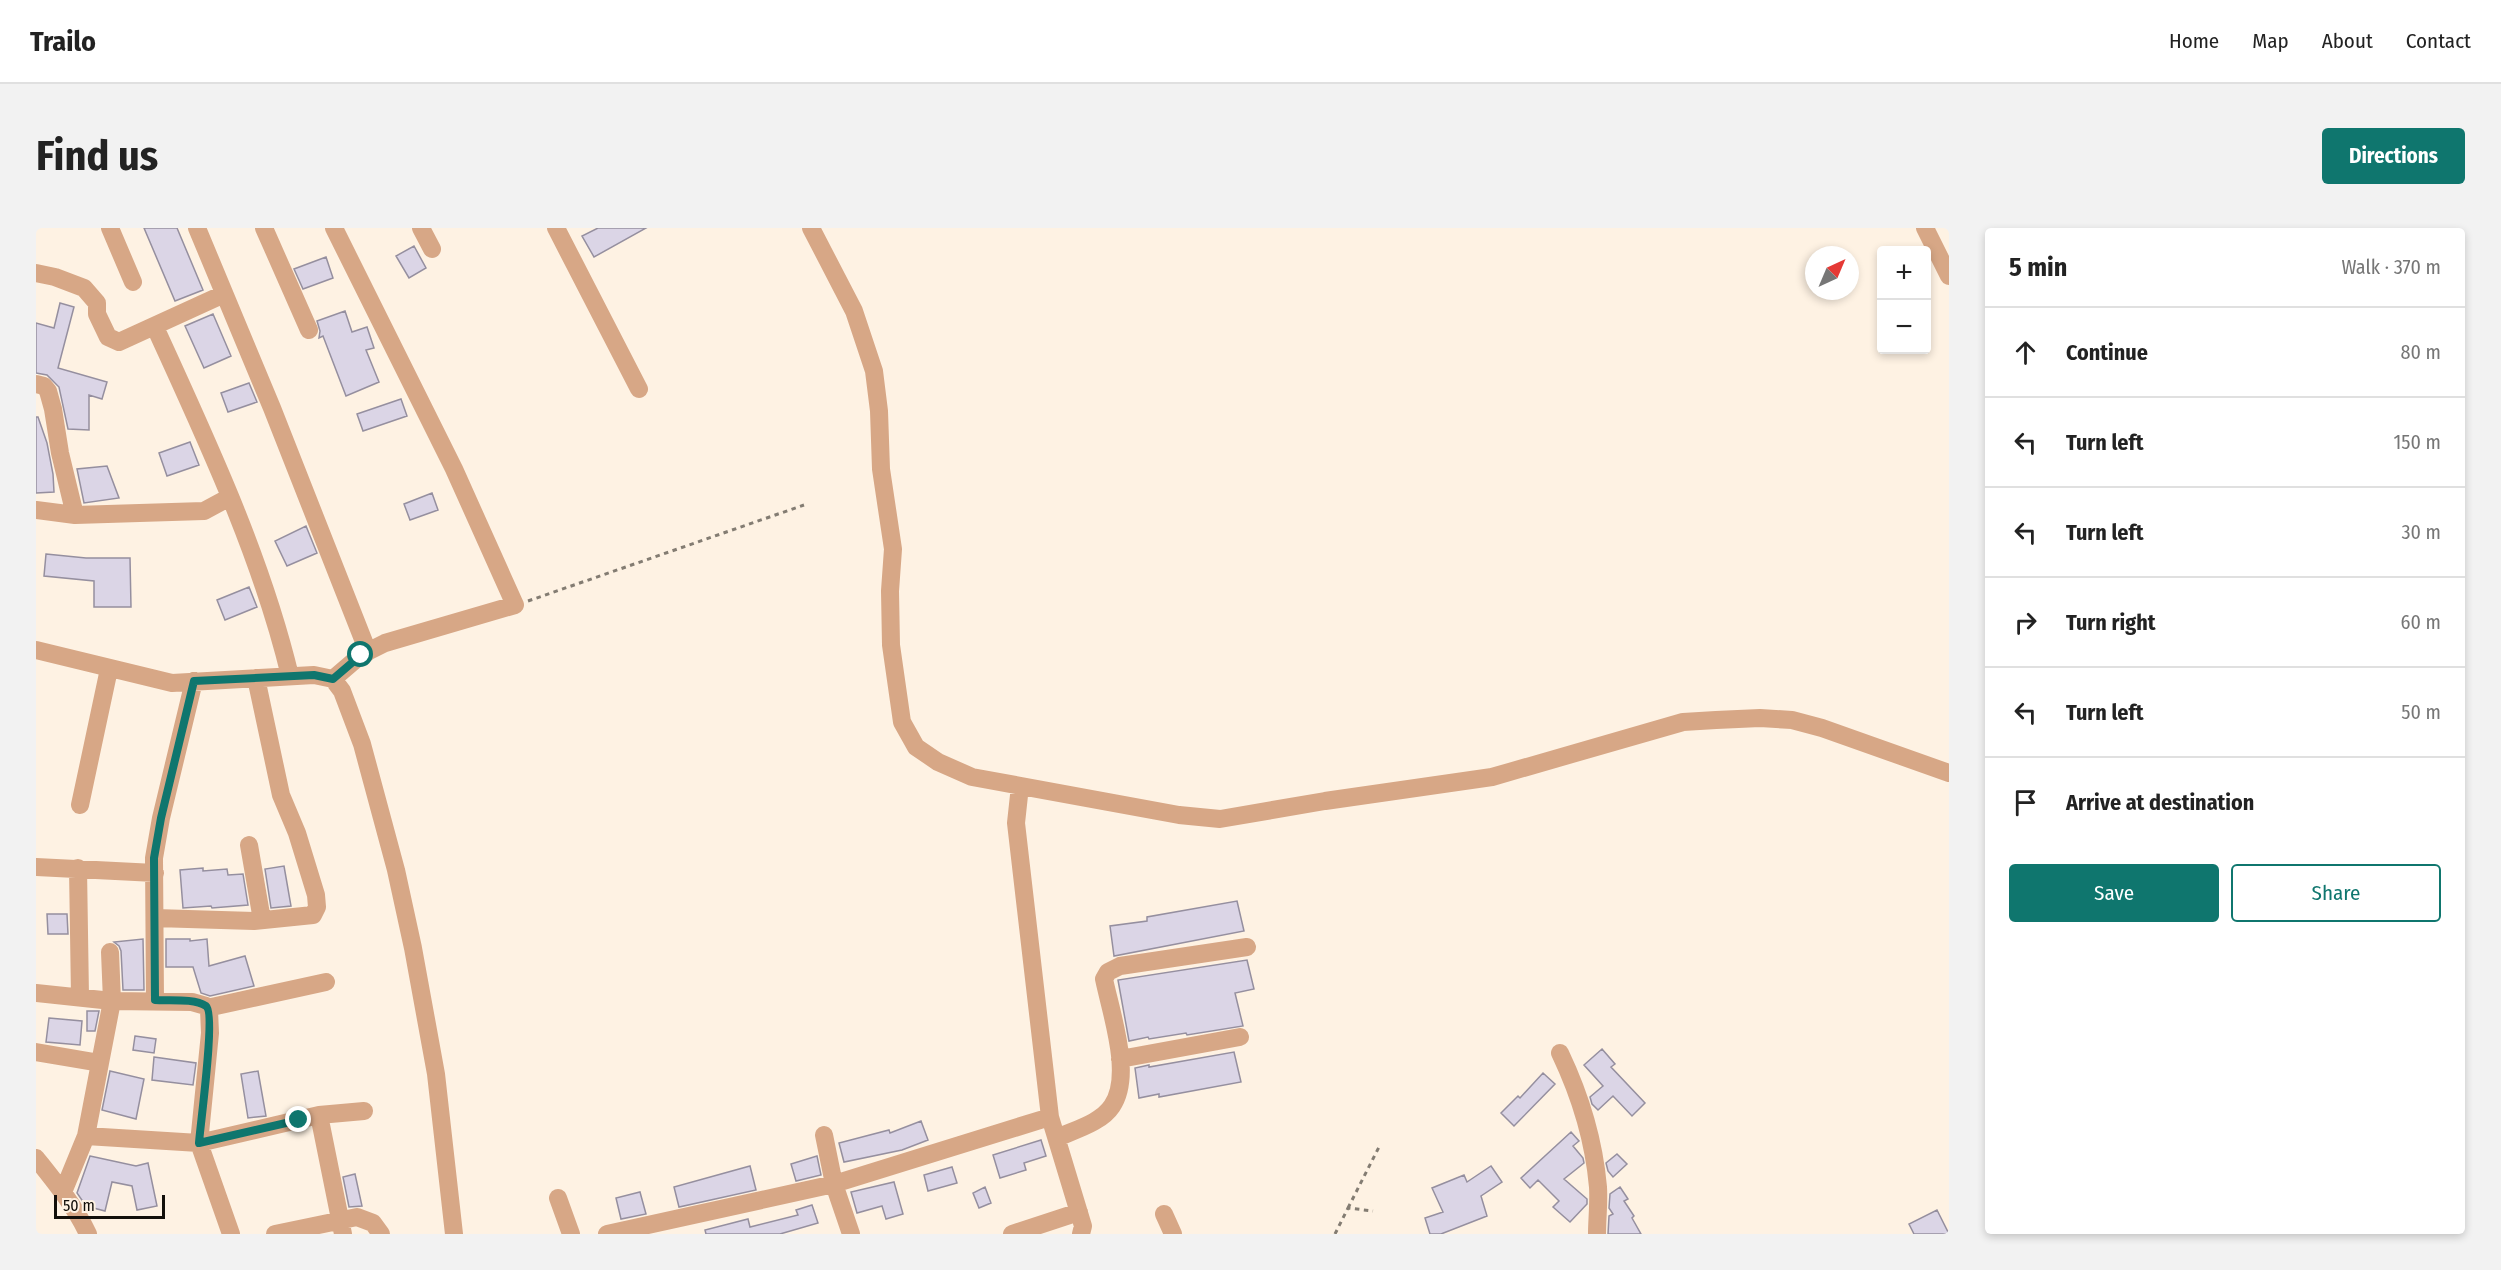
<!DOCTYPE html>
<html lang="en">
<head>
<meta charset="utf-8">
<style>
	body { margin:0; font-family:"Fira Sans Condensed",sans-serif; background:#f2f2f2; color:#222 }
	.controls { position:absolute; right:18px; top:18px; display:grid; overflow:hidden; border-radius:6px; box-shadow:0 3px 9px #0003 }
	.controls button { width:54px; height:54px; display:grid; place-items:center; padding:0; border:0; border-bottom:2px solid #e0e0e0; background:#fff; color:#222; font:30px sans-serif }
	.compass { position:absolute; left:1769px; top:18px; width:54px; height:54px; border-radius:50%; background:#fff; box-shadow:0 3px 9px #0003; rotate:44deg }
	.scale { position:absolute; left:18px; bottom:15px; width:111px; box-sizing:border-box; padding-left:6px; border:3px solid #120f0a; border-top:0; font-size:16px; line-height:21px; white-space:nowrap; color:#120f0a; -webkit-text-stroke:4px #fef2e3; paint-order:stroke }
	.stop { position:absolute; width:18px; height:18px; margin:-14px; border:4px solid #0f766e; border-radius:50%; background:#fff }
	.stop.end { background:#0f766e; border-color:#fff; box-shadow:0 2px 6px #0008 }
	.list { margin:0; padding:0; list-style:none }
	h2 { display:flex; justify-content:space-between; align-items:center; height:78px; margin:0; padding:0 24px; font-size:26px }
	h2 small { font-size:20px; font-weight:400; color:#767676 }
	.list li { display:grid; grid-template-columns:39px 1fr auto; gap:18px; align-items:center; box-sizing:border-box; height:90px; padding:0 24px; border-top:2px solid #e0e0e0 }
	.list b { display:block; font-size:22px; white-space:nowrap }
	.list em { font-size:20px; font-style:normal; color:#767676 }
	.actions { display:flex; gap:12px; padding:18px 24px }
	.actions a { flex:1; padding:14px 0; border:2px solid #0f766e; border-radius:6px; text-align:center; font-size:21px; color:#0f766e }
	.actions .main { background:#0f766e; color:#fff }
	.icon { flex:none; width:33px; height:33px; fill:none; stroke:currentColor; stroke-width:2; stroke-linecap:round; stroke-linejoin:round }
	.map { position:relative; flex:none; width:1913px; height:1006px; overflow:hidden; border-radius:6px }
	header { display:flex; align-items:center; gap:36px; box-sizing:border-box; height:84px; padding:0 30px; background:#fff; border-bottom:2px solid #e0e0e0 }
	header strong { font-size:28px }
	nav { display:flex; gap:33px; margin-inline-start:auto; font-size:21px }
	.intro { display:flex; align-items:center; justify-content:space-between; box-sizing:border-box; height:144px; padding:0 36px }
	h1 { margin:0; font-size:42px }
	.button { padding:15px 27px; border-radius:6px; background:#0f766e; color:#fff; font-size:21px; font-weight:700 }
	main { display:flex; gap:36px; padding:0 36px }
	aside { flex:1; background:#fff; border-radius:6px; box-shadow:0 3px 9px #0003 }
	.map>svg:first-child { display:block }
</style>
</head>
<body>
<header>
<strong>Trailo</strong>
<nav><a>Home</a><a>Map</a><a>About</a><a>Contact</a></nav>
</header>
<div class="intro"><h1>Find us</h1><a class="button">Directions</a></div>
<main>
<div class="map">
<svg width="1913" height="1006" viewBox="0 0 1913 1006">
	<rect width="100%" height="100%" fill="#fef2e3"/>
	<path fill="#dbd5e6" stroke="#958f9f" stroke-width="1.5" d="M108,0H141L167,62L139,73Z
		M562,0H610L558,29L546,8Z
		M378,18L390,40L373,50L360,28Z
		M290,29L297,50L267,61L258,41Z
		M24,75L38,79L22,140L71,154L66,171L53,167V202L32,201L23,159L11,147L0,145V95L18,100Z
		M309,83L316,104L331,99L338,120L330,122L343,154L310,168L287,108L283,110L284,103L281,93Z
		M177,86L195,128L168,140L149,98Z
		M213,155L221,174L192,184L185,165Z
		M365,171L371,188L327,203L321,186Z
		M0,189H2L11,215L17,246L18,264L0,265Z
		M154,214L163,237L131,248L123,225Z
		M71,238L83,270L48,275L41,241Z
		M396,265L402,282L374,292L368,276Z
		M270,298L281,325L251,338L239,313Z
		M10,326L50,330H94L95,379H58V353L8,348Z
		M213,359L221,379L189,392L181,372Z
		M248,638L255,678L235,680L229,641Z
		M167,640V643L191,641L192,647L207,646L212,677L176,680L175,678L147,680L144,642Z
		M1201,673L1208,703L1078,728L1074,698L1111,693V689Z
		M11,686H31L32,706H12Z
		M107,711L108,762H87L85,723L83,718L78,714Z
		M130,711H154V713L171,711L173,738L209,728L218,758L174,768L165,765L157,739H130Z
		M1211,732L1218,761L1199,765L1207,798L1151,807L1150,805L1113,811L1112,809L1093,813L1082,752Z
		M51,783H63L59,803H51Z
		M13,790L46,793L44,817L10,814Z
		M99,808L120,811L118,825L97,822Z
		M1566,821L1579,836L1575,839L1609,875L1596,888L1577,868L1562,882L1556,876L1554,869L1567,858L1548,837Z
		M1198,824L1205,854L1123,869V866L1103,870L1099,840L1113,837V839Z
		M118,829L160,835L157,857L116,852Z
		M74,843L108,851L100,891L66,882Z
		M222,843L230,888L212,890L205,846Z
		M1507,845L1519,856L1478,898L1465,885L1482,868L1484,870Z
		M885,893L892,912L866,922L808,934L803,915L853,902L854,905Z
		M1535,904L1543,913L1537,918L1547,930L1548,935L1528,951L1551,971V976L1534,994L1517,979L1523,973L1502,952L1494,960L1485,950Z
		M1005,912L1010,928L988,935L990,942L964,950L957,927Z
		M1581,926L1591,936L1577,949L1572,943L1570,935Z
		M54,928L100,938L112,935L121,978L101,982L96,958L76,954L69,983L50,978L41,965Z
		M781,928L785,947L760,953L755,936Z
		M714,938L720,962L643,979L638,959Z
		M1455,938L1466,954L1445,968L1451,988L1405,1006H1394L1389,990L1407,984L1396,960L1428,947L1431,954Z
		M916,939L921,955L892,963L888,947Z
		M319,946L326,978L313,979L307,949Z
		M858,954L867,986L850,991L846,978L821,985L815,964Z
		M949,959L955,975L943,980L937,965Z
		M1584,959L1592,971L1588,973L1598,988L1596,990L1605,1006H1572L1573,988L1577,986L1573,980L1574,966Z
		M604,964L610,986L585,991L580,970Z
		M776,977L782,995L744,1006H670L669,1002L712,991L714,999L762,987L760,982Z
		M1901,982L1913,1006H1878L1873,996Z"/>
	<g fill="none" stroke-linecap="round" stroke-linejoin="round">
		<path stroke="#837c72" stroke-width="3" stroke-dasharray="4.5 4.5" stroke-linecap="butt" d="M492,373L768,277
			M1312,980L1344,917
			M1299,1006L1312,980L1337,983"/>
		<path stroke="#d7a786" stroke-width="18" d="M74,0L97,54
			M161,0L236,180L332,424
			M228,0L273,102
			M385,0L396,21
			M520,0L603,161
			M775,0L818,83L838,143L843,183L845,241L857,321L854,363L855,417L866,494L880,519L902,534L936,549L1143,587L1184,591L1289,573L1456,549L1647,494L1680,492L1724,490L1756,492L1786,500L1913,545
			M1889,0L1913,48
			M0,45L19,49L48,60L61,75V86L72,109L83,114L188,66
			M119,99C170,211 225,327 254,448
			M0,156L8,158L12,163L17,181L24,225L39,287
			M0,282L39,287L168,283L194,269
			M0,422L136,455L278,447L297,451L306,463L326,516L360,642L377,720L400,846L418,1006
			M297,451L325,427L349,415L479,377L418,241L298,0
			M984,558L980,595L1014,889L1047,998L1045,1006
			M44,577L73,441
			M213,617L226,692
			M0,639L119,645
			M42,640L44,769
			M119,690L218,693L277,687L281,679L280,667L261,605L245,567L220,450
			M0,765L76,773L156,774L170,778L173,782L174,805L163,915L195,1006
			M119,773L118,630L125,590L158,453
			M171,780L290,754
			M0,824L64,835
			M1524,825C1544,867 1558,913 1562,959C1563,975 1561,991 1561,1006
			M1084,831L1204,809
			M283,887L307,1006
			M788,907L798,956L815,1006
			M50,908L163,915L283,887L328,883
			M1021,910C1038,902 1065,895 1076,878C1097,848 1075,785 1068,751L1072,744L1084,738L1211,719
			M0,930C19,954 39,978 52,1006
			M27,964L50,908L64,835L76,773L74,724
			M522,970L535,1006
			M1128,986L1137,1006
			M239,1006L321,989L337,995L345,1006
			M571,1006L798,956L1014,889
			M976,1006L1043,984"/>
	</g>
	<g fill="none" stroke-linecap="round" stroke-linejoin="round">
		<path stroke="#0f766e" stroke-width="8" d="M263,892L163,915C164,898 180,785 170,778C158,770 133,773 119,772L118,630L125,590L158,453L278,447L297,451L325,427"/>
	</g>
</svg>
<div class="controls">
<button>+</button>
<button>−</button>
</div>
<svg class="compass" viewBox="-18 -18 36 36"><path d="M0-13l5 13h-10z" fill="#e53935"/><path d="M0 13l5-13h-10z" fill="#767676"/></svg>
<div class="scale">50 m</div>
<div class="stop" style="left:325px;top:427px"></div>
<div class="stop end" style="left:263px;top:892px"></div>
</div>
<aside>
<h2>5 min<small>Walk · 370 m</small></h2>
<ul class="list">
<li><svg class="icon" aria-label="ahead" viewBox="0 0 24 24"><path d="M12 20V5M6 11l6-6 6 6"/></svg><div><b>Continue</b></div><em>80 m</em></li>
<li><svg class="icon" aria-label="left" viewBox="0 0 24 24"><path d="M17 20v-9H6M10 6l-5 5 5 5"/></svg><div><b>Turn left</b></div><em>150 m</em></li>
<li><svg class="icon" aria-label="left" viewBox="0 0 24 24"><path d="M17 20v-9H6M10 6l-5 5 5 5"/></svg><div><b>Turn left</b></div><em>30 m</em></li>
<li><svg class="icon" aria-label="right" viewBox="0 0 24 24"><path d="M7 20v-9h11M14 6l5 5-5 5"/></svg><div><b>Turn right</b></div><em>60 m</em></li>
<li><svg class="icon" aria-label="left" viewBox="0 0 24 24"><path d="M17 20v-9H6M10 6l-5 5 5 5"/></svg><div><b>Turn left</b></div><em>50 m</em></li>
<li><svg class="icon" aria-label="arrive" viewBox="0 0 24 24"><path d="M6 21V4h12l-3 4 3 4H6"/></svg><div><b>Arrive at destination</b></div></li>
</ul>
<div class="actions"><a class="main">Save</a><a>Share</a></div>
</aside>
</main>
</body>
</html>
